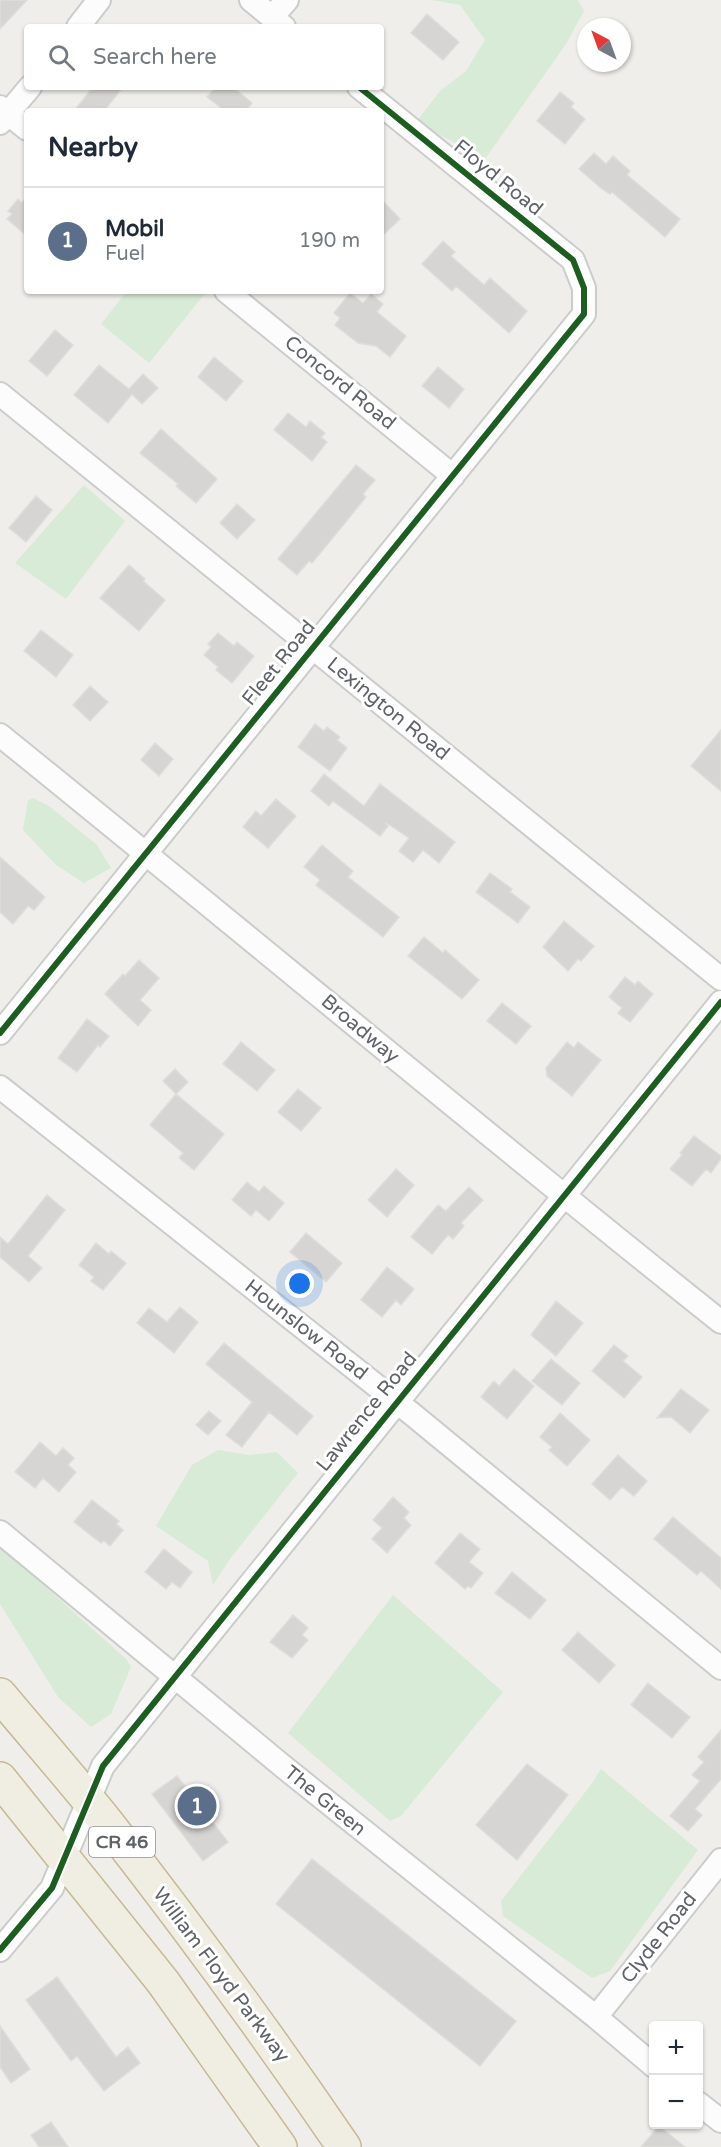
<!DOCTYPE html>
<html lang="en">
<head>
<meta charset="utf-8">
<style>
	body { margin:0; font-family:"Varela Round",sans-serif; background:#f6f6f7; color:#1f2937 }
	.controls { position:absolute; right:18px; bottom:18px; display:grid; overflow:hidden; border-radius:6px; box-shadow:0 2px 4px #0004 }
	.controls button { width:54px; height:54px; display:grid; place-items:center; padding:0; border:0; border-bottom:2px solid #e0e1e3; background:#fff; color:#1f2937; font:30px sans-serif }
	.compass { position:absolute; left:577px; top:18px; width:54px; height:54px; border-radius:50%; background:#fff; box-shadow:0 2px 4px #0004; rotate:319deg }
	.you { position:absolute; left:300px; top:1284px; width:21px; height:21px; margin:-15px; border:4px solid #fff; border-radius:50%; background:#1a73e8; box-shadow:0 0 0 9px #1a73e833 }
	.badge { display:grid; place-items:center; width:39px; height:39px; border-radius:50%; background:#919496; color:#fff; font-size:20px; font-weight:700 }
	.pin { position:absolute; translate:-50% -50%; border:3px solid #fff; box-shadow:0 2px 6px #0006 }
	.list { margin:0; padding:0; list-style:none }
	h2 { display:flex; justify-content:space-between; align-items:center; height:78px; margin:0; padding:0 24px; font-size:26px }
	h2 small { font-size:20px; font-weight:400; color:#747a83 }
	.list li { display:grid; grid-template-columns:39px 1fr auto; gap:18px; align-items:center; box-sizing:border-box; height:108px; padding:0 24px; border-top:2px solid #e0e1e3 }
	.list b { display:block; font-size:22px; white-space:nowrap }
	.list p { margin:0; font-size:20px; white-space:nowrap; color:#747a83 }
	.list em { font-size:20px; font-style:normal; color:#747a83 }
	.icon { flex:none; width:33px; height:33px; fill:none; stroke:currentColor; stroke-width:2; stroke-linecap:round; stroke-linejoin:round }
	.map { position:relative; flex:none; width:721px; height:2147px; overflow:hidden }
	.search { position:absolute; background:#fff; box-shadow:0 2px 4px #0004; left:24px; top:24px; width:360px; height:66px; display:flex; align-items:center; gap:15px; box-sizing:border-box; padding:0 21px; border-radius:6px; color:#747a83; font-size:22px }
	.panel { position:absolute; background:#fff; box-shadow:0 2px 4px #0004; left:24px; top:108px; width:360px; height:186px; border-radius:6px }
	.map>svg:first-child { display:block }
</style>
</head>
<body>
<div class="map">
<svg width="721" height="2147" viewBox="0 0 721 2147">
	<rect width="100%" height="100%" fill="#efeeea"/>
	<path fill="#d8ebd6" d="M432,0H578L584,11L566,44L485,159L416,122L440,91L466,71L485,40L460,5Z
		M127,291H207L149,363L101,324Z
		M84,485L125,521L66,599L15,563Z
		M33,798L49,806L97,845L111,868L84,883L56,865L23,830L28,800Z
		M218,1450L250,1455L277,1452L298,1473L230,1559L213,1585L208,1561L156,1526L192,1465Z
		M0,1546L126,1659L131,1667L111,1714L91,1727L58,1697L0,1604Z
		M393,1595L503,1692L401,1816L390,1821L288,1733Z
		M601,1769L698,1850L610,1971L592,1978L503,1916L501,1901L590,1786Z"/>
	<path fill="#d6d5d3" stroke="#deddd9" stroke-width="1.5" d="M0,0H27L0,29Z
		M427,14L459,42L443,60L411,33Z
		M93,87H123L104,111H74Z
		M216,87H233L252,103L245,111H225L207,97Z
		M560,92L574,103L571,107L585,119L565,144L537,121Z
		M594,153L606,164L613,156L630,171L627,175L680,219L665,237L612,192L610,194L602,189L579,169Z
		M27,196V236L7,219L12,214L8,211L18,199L22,203Z
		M381,199L400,219L381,237Z
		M443,241L455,252L451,256L484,285L490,278L527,311L509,333L456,286L452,291L422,264Z
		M350,293L363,303L371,294L383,304L377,312L406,336L390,357L376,346L358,343L335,325L340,318L334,313Z
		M55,330L73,345L47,376L29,361Z
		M214,357L243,381L226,401L198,377Z
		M99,365L129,389L143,374L158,388L142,404L132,394L108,423L74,395Z
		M438,367L464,389L449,408L422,386Z
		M288,413L306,427L310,421L325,433L321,437L327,442L312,461L274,430Z
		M161,429L217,479L196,503L176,486L178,484L140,453Z
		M356,465L375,480L363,494L366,497L331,540L312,563L309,561L297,575L278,559Z
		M36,496L52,510L26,542L9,528Z
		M237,504L255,520L237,539L220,523Z
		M129,565L145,579L143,581L165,600L139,631L100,598Z
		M41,630L73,655L56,677L24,651Z
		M218,633L234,646L237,642L254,656L232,683L216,670L218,667L204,655L211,647L208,644Z
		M90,686L108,702L90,721L73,705Z
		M315,724L324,731L327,727L340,737L337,740L347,748L330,771L298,747Z
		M721,730V791L691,766Z
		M155,743L173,759L159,776L141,760Z
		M324,774L364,806L380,784L455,842L439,863L423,850L413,862L399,851L409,838L385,822L388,826L380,836L333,801L329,806L311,791Z
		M276,799L296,816L268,848L243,827L256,811L261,816Z
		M322,845L353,871L348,877L399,917L383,937L316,885L320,880L304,867Z
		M0,857L45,897L34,910L28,906L13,924L0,912Z
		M490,873L512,889L510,892L530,907L518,923L476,892Z
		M564,921L594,946L581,961L578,959L568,971L543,947Z
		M424,937L443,953L445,950L479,980L462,999L408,956Z
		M139,960L159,978L140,1000L151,1010L138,1026L105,994L123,974L125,976Z
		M625,977L635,985L638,981L653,994L630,1022L618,1013L622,1008L609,997Z
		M502,1003L531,1026L516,1044L487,1021Z
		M87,1019L109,1036L100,1047L98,1045L77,1072L58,1058Z
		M241,1042L275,1070L257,1091L223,1064Z
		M567,1042L574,1048L578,1042L601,1060L572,1096L547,1076L546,1068Z
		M175,1069L188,1082L176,1094L224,1134L194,1170L179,1158L183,1153L150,1125L176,1094L163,1081Z
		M298,1089L321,1108L301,1131L278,1112Z
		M694,1136L721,1156V1159L711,1173L706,1169L692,1186L670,1169L682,1155L680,1153Z
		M396,1169L414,1185L387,1217L368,1200Z
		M247,1182L259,1192L264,1186L284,1203L269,1221L256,1210L251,1216L232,1200Z
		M469,1187L483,1200L461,1223L464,1226L453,1239L448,1235L432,1254L411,1237L438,1205L446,1211Z
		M47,1195L65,1210L28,1256L42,1268L29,1282L0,1257V1237L8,1244Z
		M306,1233L342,1263L326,1282L290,1252Z
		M96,1243L109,1254L111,1251L126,1263L103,1290L91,1281L94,1277L79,1265Z
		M387,1267L414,1289L401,1305L396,1300L382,1317L361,1300Z
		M556,1301L583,1323L556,1356L531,1335Z
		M180,1307L198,1322L174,1353L137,1323L149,1308L167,1322Z
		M224,1343L313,1416L297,1435L269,1412L242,1447L226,1435L252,1402L206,1364Z
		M614,1345L628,1356L623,1361L642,1377L624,1398L592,1371Z
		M551,1359L580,1383L562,1405L532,1381Z
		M514,1369L534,1386L507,1419L481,1397L494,1381L499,1386Z
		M681,1389L709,1410L690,1433L671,1417L657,1418Z
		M209,1411L221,1421L208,1435L196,1425Z
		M560,1413L590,1440L567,1466L549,1450L552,1447L540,1437Z
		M40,1442L56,1456L63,1448L74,1458L68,1465L76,1472L59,1492L43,1478L35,1488L15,1472Z
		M618,1455L647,1481L634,1496L622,1487L610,1500L592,1484Z
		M393,1497L409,1512L404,1518L411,1525L387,1553L372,1539L382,1528L373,1520Z
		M92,1500L119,1521L116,1524L123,1530L110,1546L104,1541L101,1543L74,1522Z
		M673,1517L721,1558V1589L701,1571L697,1575L654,1539Z
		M460,1533L480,1549L469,1562L483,1573L471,1588L468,1586L465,1589L435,1563Z
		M164,1549L192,1572L180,1588L172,1582L166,1589L145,1572Z
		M512,1572L546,1600L530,1619L495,1593Z
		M293,1615L308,1628L302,1635L308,1640L292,1658L270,1642Z
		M578,1632L615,1665L599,1683L562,1650Z
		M648,1683L690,1717L672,1738L631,1705Z
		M721,1730V1779L695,1809L702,1815L688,1831L670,1816L700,1781L692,1775L704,1762L698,1757Z
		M527,1764L568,1795L517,1860L476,1825Z
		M177,1776L228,1842L203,1861L152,1794Z
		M312,1859L516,2021L480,2066L276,1904Z
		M57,1977L116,2057L128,2047L140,2063L104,2091L77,2056L71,2061L26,2000Z
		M0,2026L30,2069L11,2083L0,2067Z
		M51,2122L68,2147H39L31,2135Z
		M659,2126L685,2147H641Z"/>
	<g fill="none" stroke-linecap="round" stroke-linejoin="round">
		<g stroke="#cbcccc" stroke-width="26">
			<path id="minor" d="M251,0L284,27
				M272,17L287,0
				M78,27L99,0
				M0,107L27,129
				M0,123L30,87
				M226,291L453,476
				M0,394L721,979
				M0,735C241,930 479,1129 721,1322
				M0,1033L584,314V288L573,260L359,87
				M0,1087L412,1414L721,1668
				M0,1532L285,1768L596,2017L654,2066
				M0,1950L52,1888L103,1766L721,1002
				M596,2017L721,1860
				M698,2103L721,2121"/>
		</g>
		<g stroke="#c8b996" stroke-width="36">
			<path id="highway" d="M0,1695C36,1738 73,1780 108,1824C190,1929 269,2037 344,2147
				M0,1779L163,1982L280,2147"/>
		</g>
		<use href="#minor" stroke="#fdfcfc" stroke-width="22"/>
		<use href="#highway" stroke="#f0ede3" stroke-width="33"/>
		<g stroke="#fff" stroke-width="10">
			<path id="cycleway" d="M0,1033L584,314V288L573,260L359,87
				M0,1950L52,1888L103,1766L721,1002"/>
		</g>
		<use href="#cycleway" stroke="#1b5e20" stroke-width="6"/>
	</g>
	<g text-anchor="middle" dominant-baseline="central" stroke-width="6" stroke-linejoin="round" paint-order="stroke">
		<rect fill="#fff" stroke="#8f9295" stroke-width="1.5" x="89" y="1827" width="66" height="30" rx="4.5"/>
		<g font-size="18" font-weight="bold" fill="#5f6368">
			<text x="122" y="1842">CR 46</text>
		</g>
		<g font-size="20" fill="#5f6368" stroke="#fff">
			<text transform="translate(498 178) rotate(39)">Floyd Road</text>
			<text transform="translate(340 383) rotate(39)">Concord Road</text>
			<text transform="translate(279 663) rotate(-51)">Fleet Road</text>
			<text transform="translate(388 709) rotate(39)">Lexington Road</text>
			<text transform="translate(360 1029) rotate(40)">Broadway</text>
			<text transform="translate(306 1330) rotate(38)">Hounslow Road</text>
			<text transform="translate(367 1412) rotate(-51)">Lawrence Road</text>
			<text transform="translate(325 1801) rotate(39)">The Green</text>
			<text transform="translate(659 1938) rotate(-52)">Clyde Road</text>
			<text transform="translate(221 1975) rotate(53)">William Floyd Parkway</text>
		</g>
	</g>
</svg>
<div class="controls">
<button>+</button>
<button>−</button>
</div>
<svg class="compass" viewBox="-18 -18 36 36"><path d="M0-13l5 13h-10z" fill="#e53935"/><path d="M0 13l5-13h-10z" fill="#747a83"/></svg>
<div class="you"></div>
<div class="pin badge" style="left:197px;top:1806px;background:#5c6f8a">1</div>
<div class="search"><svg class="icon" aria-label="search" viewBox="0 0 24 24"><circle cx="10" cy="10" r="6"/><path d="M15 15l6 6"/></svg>Search here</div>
<section class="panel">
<h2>Nearby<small></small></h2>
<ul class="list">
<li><span class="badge" style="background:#5c6f8a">1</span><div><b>Mobil</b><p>Fuel</p></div><em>190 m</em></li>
</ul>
</section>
</div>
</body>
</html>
